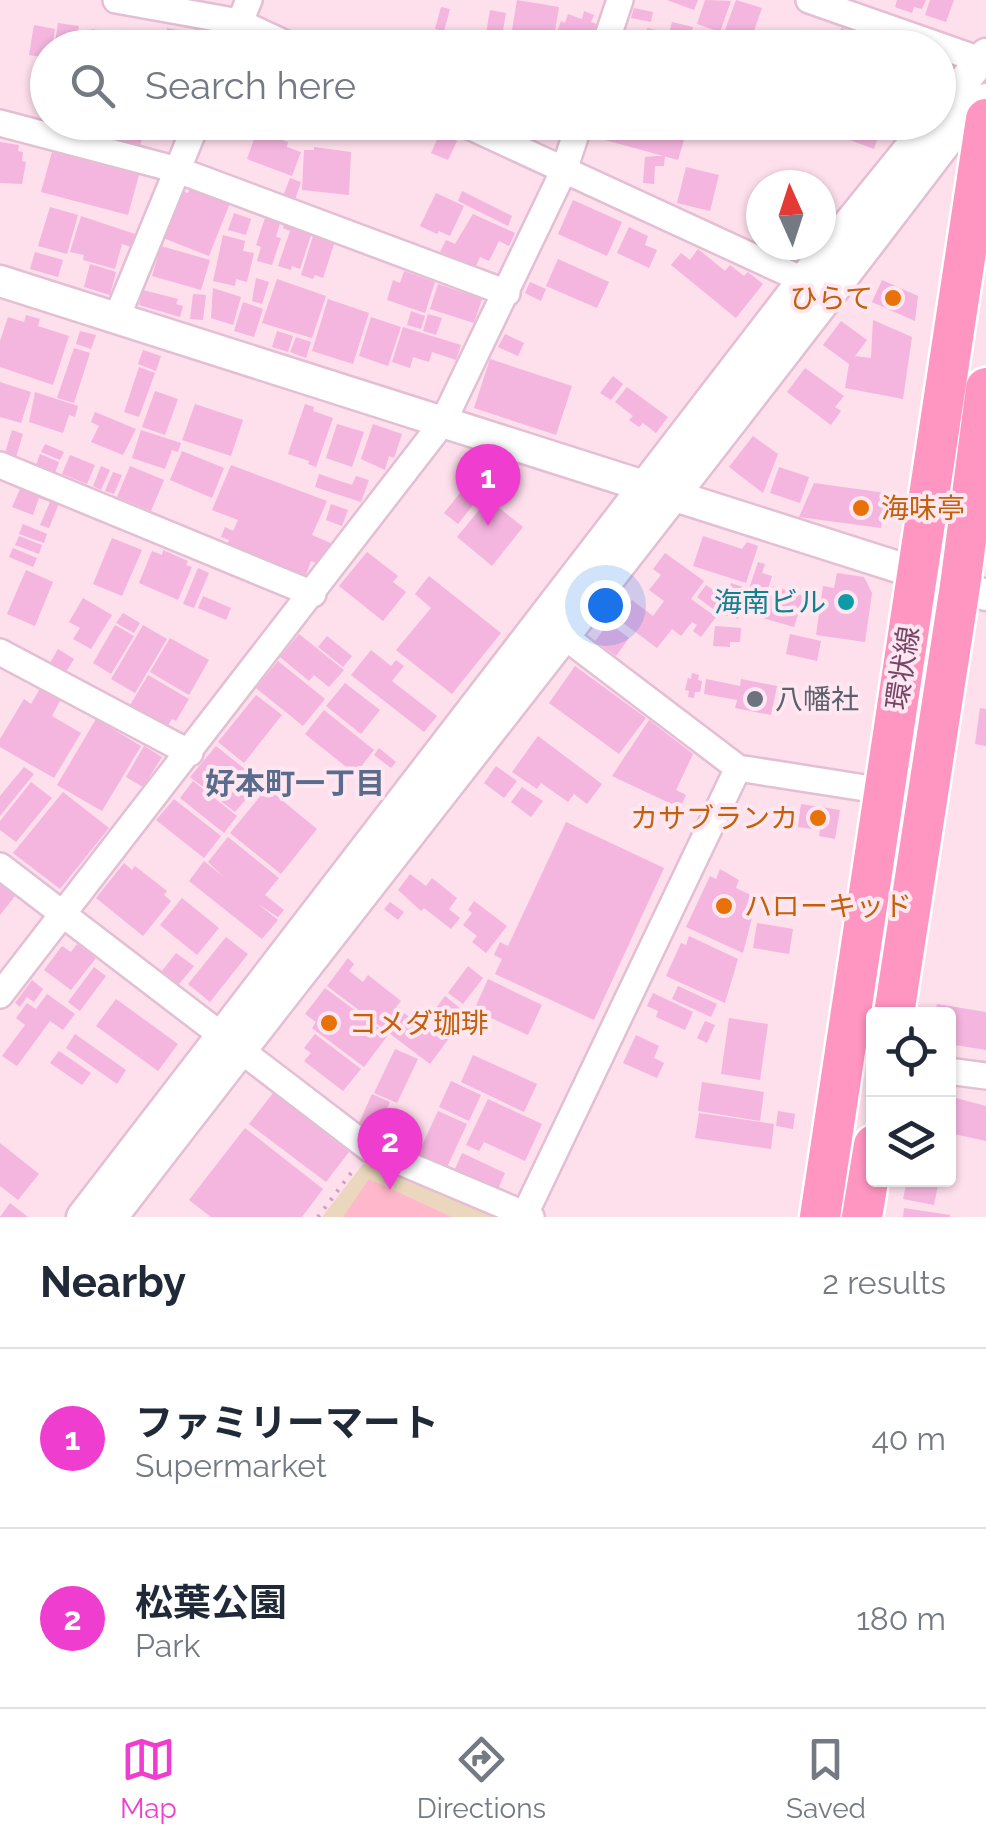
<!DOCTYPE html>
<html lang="en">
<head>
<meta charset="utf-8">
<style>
	body { margin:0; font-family:Raleway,"Noto Sans JP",sans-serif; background:#f2f2f3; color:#1f2937 }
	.controls { position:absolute; right:30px; bottom:30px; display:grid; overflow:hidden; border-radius:10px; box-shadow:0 2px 8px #0004 }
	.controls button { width:90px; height:90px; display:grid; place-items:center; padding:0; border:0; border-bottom:2px solid #e0e1e3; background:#fff; color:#1f2937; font:50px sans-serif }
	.compass { position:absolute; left:746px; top:170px; width:90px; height:90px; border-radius:50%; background:#fff; box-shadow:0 2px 8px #0004; rotate:357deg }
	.you { position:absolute; left:605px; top:605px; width:35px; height:35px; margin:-25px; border:8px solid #fff; border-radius:50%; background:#1a73e8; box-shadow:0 0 0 15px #1a73e833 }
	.badge { display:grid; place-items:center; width:65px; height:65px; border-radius:50%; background:#ef3dcf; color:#fff; font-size:32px; font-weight:700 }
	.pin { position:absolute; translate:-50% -82px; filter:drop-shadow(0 2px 5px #0008) }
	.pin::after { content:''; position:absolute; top:52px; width:35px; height:30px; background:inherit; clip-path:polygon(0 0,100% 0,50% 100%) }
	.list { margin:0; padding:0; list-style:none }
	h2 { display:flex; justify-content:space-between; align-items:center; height:130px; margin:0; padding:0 40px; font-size:42px }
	h2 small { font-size:32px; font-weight:400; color:#747a83 }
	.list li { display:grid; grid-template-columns:65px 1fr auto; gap:30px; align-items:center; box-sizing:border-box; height:180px; padding:0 40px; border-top:2px solid #e0e1e3 }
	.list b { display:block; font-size:38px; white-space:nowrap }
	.list p { margin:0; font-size:32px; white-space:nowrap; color:#747a83 }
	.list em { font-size:32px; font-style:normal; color:#747a83 }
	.icon { flex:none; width:55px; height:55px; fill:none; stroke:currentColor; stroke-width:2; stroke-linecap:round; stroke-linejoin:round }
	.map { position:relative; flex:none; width:986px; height:1217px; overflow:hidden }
	.search { position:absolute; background:#fff; box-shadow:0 2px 8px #0004; left:30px; right:30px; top:30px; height:110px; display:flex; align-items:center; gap:25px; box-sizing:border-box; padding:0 35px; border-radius:55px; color:#747a83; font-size:38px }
	.sheet { height:490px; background:#fff }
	nav { display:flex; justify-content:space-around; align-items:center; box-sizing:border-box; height:140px; border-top:2px solid #e0e1e3; background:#fff; font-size:28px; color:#747a83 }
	nav a { display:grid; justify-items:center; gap:5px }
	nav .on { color:#ef3dcf }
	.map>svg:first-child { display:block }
</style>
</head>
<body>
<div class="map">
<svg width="986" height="1217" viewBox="0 0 986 1217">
	<rect width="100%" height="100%" fill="#fedfec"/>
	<path fill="#ebd7be" d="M363,1164H377L497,1217H322Z"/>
	<path fill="#ffb8cb" d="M369,1179L452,1217H343Z"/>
	<path fill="#f4b5de" d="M517,0L559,7L554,37L512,30Z
		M667,0H698L694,10Z
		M705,0L731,1L720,32L697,24Z
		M736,0L762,8L748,48H734L736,43L722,38Z
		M897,0H926L922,9L914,7L912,13L895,7Z
		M930,0H954L946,22L925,15Z
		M441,7L450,9L444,31L435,29Z
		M634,8L653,12L651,22L631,18Z
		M490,10L506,13L501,42L485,39Z
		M584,11L594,15L591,22L599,25L591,48H551L561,21L565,23L568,14L582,19Z
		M672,22L693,27L690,38L700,40L699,48H643L647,28L669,33Z
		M58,23L79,26L75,48H54Z
		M34,25L55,29L52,48H48V58L29,55Z
		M167,28L191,32L189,48H164Z
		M841,28L867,37L864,48H834Z
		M92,29L104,31L101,48H78L80,36L90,38Z
		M195,29L219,34L217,48H191Z
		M382,31L410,43L408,48H375Z
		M112,32L126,34L124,48H105L106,41L111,42Z
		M129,33L145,35L143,48H126Z
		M109,122H136L134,134L137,122H147L140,146L105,138Z
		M151,122H174L171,134L149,128Z
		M260,122L286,131L282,140L288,142L287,147L301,152L292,176L247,159Z
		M599,122H667L687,130L678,160L594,137Z
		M801,122H883L874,149Z
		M440,133L457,141L448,160L431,153Z
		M0,142L19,145L18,151L23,152L22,161L26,162L22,184L0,183Z
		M314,147L351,152L349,195L302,190L304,150H314Z
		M52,152L139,175L128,215L41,192Z
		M657,156H665L664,166H655L654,184L643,183L645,157Z
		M686,167L719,175L710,211L677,203Z
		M290,178L301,182L295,200L283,196Z
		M191,186L230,203L209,256L163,238L182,191L188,193Z
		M462,191L512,216L508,226L458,201Z
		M436,193L464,206L450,236L439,231L437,234L420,226Z
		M573,200L622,222L607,256L558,234Z
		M50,207L78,215L67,254L38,246Z
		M234,213L251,219L246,235L228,230Z
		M473,214L515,233L509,246L499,241L489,261L480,257L476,266L440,252L446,240L455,244Z
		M81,216L135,234L131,247L122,244L115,269L83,260L84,255L70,252Z
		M265,218L280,223L276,237L281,238L272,265L257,261L261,247L256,245Z
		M285,223L312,232L300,269L292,266L291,270L278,266L290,231L283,228Z
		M629,227L648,236L645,245L657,250L649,268L617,253Z
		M223,235L245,241L243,251L254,253L247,282L236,279L235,286L213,281Z
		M313,236L335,241L323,278L315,275L313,279L301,275Z
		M161,246L210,260L201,290L152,276Z
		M698,249L725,271L730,265L744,276L748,272L763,284L736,318L671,265L681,253L690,260Z
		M35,252L63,260L58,277L30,269Z
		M558,259L609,282L597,308L546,286Z
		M90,264L116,272L110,295L84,287Z
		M404,271L435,282L425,313L387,300L393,280L400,283Z
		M256,278L269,282L262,304L252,301Z
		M277,279L326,296L312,338L262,323Z
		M882,280L918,296L915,321L872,302Z
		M530,282L546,289L541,301L525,293Z
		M438,284L482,299L474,323L430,309Z
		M213,288L241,297L233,325L211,318Z
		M143,290L178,299L176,304L183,306L180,317L139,305Z
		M193,294L206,295L203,320L190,319Z
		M328,299L369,313L353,364L312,351Z
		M243,302L263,309L254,337L234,331Z
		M411,311L425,316L421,329L407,325Z
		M428,314L442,318L436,335L423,331Z
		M26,315L40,319L38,326L69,336L53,385L0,367V341L8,317L24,322Z
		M371,317L401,327L388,366L359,356Z
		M873,320L912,337L903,399L845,388L849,364L823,345L841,321L867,340L855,356L871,358Z
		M403,327L461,345L456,360L432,352L429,362L413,357L410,368L392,362Z
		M80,331L96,335L91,349L76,344Z
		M277,331L293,336L288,352L272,347Z
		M505,334L524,343L518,356L498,347Z
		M296,337L311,342L306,358L290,352Z
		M74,348L90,353L74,403L57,398Z
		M143,350L161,356L156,371L138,364Z
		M490,359L572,386L556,435L474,408Z
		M139,367L155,373L139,417L124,412Z
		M805,368L844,396L835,407L841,411L831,425L787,392Z
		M613,376L623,384L611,400L600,393Z
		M0,382L31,392L21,423L0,417Z
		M627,387L668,417L656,433L643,423L639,427L629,420L633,416L615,402Z
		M155,391L178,399L165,435L142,427Z
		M35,392L78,406L75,417L69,415L63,433L29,422Z
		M195,404L243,420L231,456L182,440Z
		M305,404L314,407L313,411L333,418L316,467L308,464L309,461L288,454Z
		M95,412L136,429L123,455L91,442L99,426L91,422Z
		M337,424L364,432L352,467L326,458Z
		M373,424L402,434L394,458L389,456L385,470L361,459Z
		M12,430L23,434L16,457L5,453Z
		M141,430L181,443L178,452L172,450L165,469L132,458Z
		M753,436L778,454L763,493L729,467Z
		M45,444L64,452L60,460L41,452Z
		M182,451L224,468L212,498L170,480Z
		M40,454L59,462L55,473L36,465Z
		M70,455L95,465L87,484L62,474Z
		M485,462L498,473L458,524L444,513Z
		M231,465L327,501L312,535L333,544L319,564L311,561L305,577L227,545L229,540L221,537L225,527L233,531L238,520L212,510Z
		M101,466L110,470L101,490L93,486Z
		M130,466L164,480L151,511L117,497Z
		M779,467L809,477L800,503L770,493Z
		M113,472L122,475L114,494L105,491Z
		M319,474L352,485L356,476L369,480L361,502L315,487Z
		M23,482L61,498L49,528L40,525L50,502L39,498L33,515L12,507Z
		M814,483L886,493L881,528L799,517Z
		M488,499L523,527L492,566L457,537Z
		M331,504L348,510L342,526L326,520Z
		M23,524L47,534L44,543L19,534Z
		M19,536L42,545L39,554L15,545Z
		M703,536L742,549L747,542L758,546L746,583L693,566Z
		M112,538L142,550L122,596L93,584Z
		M13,548L37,558L33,567L9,557Z
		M163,550L188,561L186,565L192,567L178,600L139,583L152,551L162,555Z
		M367,552L398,576L393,582L406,592L383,621L339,586Z
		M665,553L704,581L691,599L716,617L701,637L693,631L697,625L692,622L681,636L672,629L657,648L611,614L616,608L622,613L632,600L653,616L664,601L649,590L661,575L653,569Z
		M758,562L765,564L762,573L772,576L761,611L743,605L738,619L721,614L731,583L749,589Z
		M198,568L209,573L194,608L183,604Z
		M26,570L53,582L35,626L7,614Z
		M837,573L864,577L872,593L865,642L816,635L823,586L834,588Z
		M429,576L501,633L452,694L396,650L431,608L415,594Z
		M706,585L723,597L717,612L697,597Z
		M773,586L804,596L794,627L763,618Z
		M203,596L231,608L226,620L198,608Z
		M83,598L112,615L91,649L73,639L80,628L69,622Z
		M123,613L140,623L134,633L116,623Z
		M609,623L629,638L616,656L595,641Z
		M115,625L134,636L111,674L93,663Z
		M143,625L167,639L135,693L111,679Z
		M715,626L741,628L740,642H730V647L713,646Z
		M299,634L344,670L329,687L314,675L309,681L280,657Z
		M790,634L821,641L817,661L786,654Z
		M327,636L352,656L343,667L318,647Z
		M170,638L209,660L189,695L150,672Z
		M58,649L74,659L66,672L50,663Z
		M371,650L391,666L396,660L404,666L392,681L437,716L424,732L351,675Z
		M278,661L325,699L303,726L256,688Z
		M575,666L646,718L619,754L549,703Z
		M692,673L699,675L698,680L702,681L700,692H695L694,698L688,697L689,691L685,690L688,678L691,679Z
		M148,675L189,699L176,721L172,719L166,729L129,707Z
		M706,679L740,686L741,679L777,686L771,715L735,708L737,700L704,694Z
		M345,683L380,710L361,734L326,706Z
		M41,687L61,699L52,716L81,733L54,778L0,747V739L24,699L31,704Z
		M256,695L282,715L244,763L218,742Z
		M980,708L986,709V746L975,744Z
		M324,710L374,750L355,774L305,734Z
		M96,719L141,746L102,811L57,785Z
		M649,720L693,754L676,790L686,795L680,808L612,776Z
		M538,736L602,784L587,804L574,794L568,802L541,783L537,789L512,772Z
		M144,746L162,757L143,787L126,777Z
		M216,746L261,782L235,812L190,777Z
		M379,748L396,762L391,768L374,755Z
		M496,766L517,781L504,798L484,783Z
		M24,767L34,774L0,816V796Z
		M193,781L237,816L224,833L180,798Z
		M31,782L52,798L16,842L0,830V821Z
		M522,787L543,801L531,817L511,802Z
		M267,788L317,829L281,874L230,833Z
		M63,792L109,828L60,889L13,853Z
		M174,799L221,836L204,858L156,820Z
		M801,804L840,810L835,839L819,836L820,830L798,827Z
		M566,822L664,868L594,1020L495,974L502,959L494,955L500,942L508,946Z
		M228,837L279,878L265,895L284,910L278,917L258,904L278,920L262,939L189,881L204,861L225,878L208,862Z
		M124,863L132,870L135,866L167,891L164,895L171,901L143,936L96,898Z
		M720,869L739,880L736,888L757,898L743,953L686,927L710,876L716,879Z
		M410,874L426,886L432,878L457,898L449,909L460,918L451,929L424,908L421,911L398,890Z
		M0,884L15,896L0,915Z
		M182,898L219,928L197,955L160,925Z
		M474,901L507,926L486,953L472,942L477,936L463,925L472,913L468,910Z
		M390,902L404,912L398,920L384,909Z
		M757,923L793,929L789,954L753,948Z
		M689,936L738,959L725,1003L666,976L681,943L686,945Z
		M226,937L248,954L210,1002L188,984Z
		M77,944L96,958L71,990L44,970L62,946L71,952Z
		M176,953L194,966L179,984L162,971Z
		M348,958L354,964L349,971L363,982L368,975L401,1001L396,1007L431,1033L439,1023L430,1016L445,996L467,1014L430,1064L327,986Z
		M468,966L483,978L463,1004L448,993Z
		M94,967L106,976L80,1011L68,1002Z
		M488,979L542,1005L528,1035L474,1010Z
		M32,980L43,989L34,1002L27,997L20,1007L15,1003Z
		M678,986L717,1004L711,1017L672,999Z
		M325,988L388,1035L364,1067L312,1028L316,1022L305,1014Z
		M653,993L693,1012L685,1030L656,1017L658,1011L647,1006Z
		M47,994L75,1014L63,1030L50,1021L17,1066L2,1056L25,1025L16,1018L27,1003L36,1009Z
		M116,999L178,1044L158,1071L96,1026Z
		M937,1004L986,1012V1050L949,1044V1014H935Z
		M729,1018L768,1024L760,1080L721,1074Z
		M705,1021L715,1025L707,1043L697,1038Z
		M75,1034L126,1070L117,1084L66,1048Z
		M315,1034L361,1069L343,1091L304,1061L311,1053L304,1048Z
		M636,1035L659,1046L654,1058L664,1063L657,1078L623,1063Z
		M395,1049L418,1059L397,1103L374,1093Z
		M59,1051L91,1073L82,1085L50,1063Z
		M473,1055L537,1084L524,1112L461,1082Z
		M451,1081L481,1095L469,1121L439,1107Z
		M702,1082L764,1092L760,1121L698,1111Z
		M273,1093L349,1152L326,1182L249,1124Z
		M372,1094L390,1102L377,1131L359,1123Z
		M952,1097L986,1106V1141L949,1133Z
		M488,1099L542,1124L525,1161L484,1142L479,1151L466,1145Z
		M438,1111L467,1124L447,1167L418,1154Z
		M778,1111L795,1114L793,1129L776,1126Z
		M699,1113L774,1124L771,1149L695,1138Z
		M245,1128L323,1189L302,1217H211L189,1200Z
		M0,1143L39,1174L18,1200L0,1186Z
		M462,1153L505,1173L498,1189L455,1169Z
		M907,1180H939L934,1205L903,1199Z
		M10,1203L28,1217H0Z
		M904,1208L950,1215V1217H903Z"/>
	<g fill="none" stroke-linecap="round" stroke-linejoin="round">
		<g stroke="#e4bed3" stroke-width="30">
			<path id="minor" d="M116,0L239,22L295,48
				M809,0L986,62
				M229,48L249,0
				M604,48L620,0
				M460,122L803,280
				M0,123L178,170L507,293
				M117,317L197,122
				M0,465L313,594
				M564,636L738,768L884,791
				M0,652L190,753
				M0,866L370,1149L531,1217
				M0,995L443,422L564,170L580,122
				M948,1071L986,1076
				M525,1214L738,768"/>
		</g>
		<g stroke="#e4bed3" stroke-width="35">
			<path id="tertiary" d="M938,113L986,54
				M0,281L986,595
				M82,1217L803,280L931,122
				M112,1217C389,857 673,502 948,140L986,99"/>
		</g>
		<g stroke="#fff" stroke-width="45">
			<path id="primary" d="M894,1014L960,586L986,388
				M820,1217L986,119
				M862,1217L874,1145"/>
		</g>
		<path stroke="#d999c3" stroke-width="4" stroke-dasharray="2.5 8" stroke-linecap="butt" d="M318,1217L354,1169"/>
		<use href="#minor" stroke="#fff" stroke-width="25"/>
		<use href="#tertiary" stroke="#fff" stroke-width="30"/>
		<use href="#primary" stroke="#ff95c1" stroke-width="40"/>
	</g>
	<g fill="#e8710a" stroke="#ffe7f1" stroke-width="4">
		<circle cx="893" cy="298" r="10"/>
		<circle cx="861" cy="508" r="10"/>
		<circle cx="818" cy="818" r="10"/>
		<circle cx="724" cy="906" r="10"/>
		<circle cx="329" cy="1023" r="10"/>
	</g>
	<circle fill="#0f9aa8" stroke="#ffe7f1" stroke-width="4" cx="846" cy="602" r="10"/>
	<circle fill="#6b7280" stroke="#ffe7f1" stroke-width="4" cx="755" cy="699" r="10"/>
	<g text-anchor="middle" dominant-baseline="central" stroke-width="8" stroke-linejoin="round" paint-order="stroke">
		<g font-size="28" fill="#c56008" stroke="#ffe7f1" text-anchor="start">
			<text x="873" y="298" text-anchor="end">ひらて</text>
			<text x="881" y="508">海味亭</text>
			<text x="798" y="818" text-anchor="end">カサブランカ</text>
			<text x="744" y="906">ハローキッド</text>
			<text x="349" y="1023">コメダ珈琲</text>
		</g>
		<g font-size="28" fill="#0d838f" stroke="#ffe7f1" text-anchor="end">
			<text x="826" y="602">海南ビル</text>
		</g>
		<g font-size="28" fill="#754666" stroke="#ffe7f1">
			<text transform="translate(903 668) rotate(-81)">環状線</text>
		</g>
		<g font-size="28" fill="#5b616d" stroke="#ffe7f1" text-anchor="start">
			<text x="775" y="699">八幡社</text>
		</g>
		<g font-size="30" font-weight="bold" fill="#596c8b" stroke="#ffe7f1">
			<text x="295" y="783">好本町一丁目</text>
		</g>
	</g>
</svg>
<div class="controls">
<button><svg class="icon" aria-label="locate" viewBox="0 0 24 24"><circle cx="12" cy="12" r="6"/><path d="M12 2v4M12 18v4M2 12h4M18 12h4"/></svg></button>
<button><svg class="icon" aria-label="layers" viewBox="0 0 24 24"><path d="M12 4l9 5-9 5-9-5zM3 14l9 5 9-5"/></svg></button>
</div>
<svg class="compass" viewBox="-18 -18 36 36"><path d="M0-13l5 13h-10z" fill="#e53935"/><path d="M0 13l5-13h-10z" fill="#747a83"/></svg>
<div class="you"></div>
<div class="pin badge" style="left:488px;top:526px">1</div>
<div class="pin badge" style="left:390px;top:1190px">2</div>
<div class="search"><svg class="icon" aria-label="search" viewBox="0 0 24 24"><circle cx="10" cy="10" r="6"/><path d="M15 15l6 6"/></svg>Search here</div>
</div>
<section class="sheet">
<h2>Nearby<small>2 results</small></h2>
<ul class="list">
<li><span class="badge">1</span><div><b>ファミリーマート</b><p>Supermarket</p></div><em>40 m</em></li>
<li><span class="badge">2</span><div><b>松葉公園</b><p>Park</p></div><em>180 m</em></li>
</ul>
</section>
<nav>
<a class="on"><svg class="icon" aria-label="map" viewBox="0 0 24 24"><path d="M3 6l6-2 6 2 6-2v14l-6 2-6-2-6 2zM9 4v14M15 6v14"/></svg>Map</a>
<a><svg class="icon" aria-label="directions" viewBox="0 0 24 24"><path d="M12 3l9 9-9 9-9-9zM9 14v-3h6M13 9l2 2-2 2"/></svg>Directions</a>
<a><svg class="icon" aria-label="saved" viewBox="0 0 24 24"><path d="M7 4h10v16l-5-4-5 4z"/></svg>Saved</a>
</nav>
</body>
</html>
